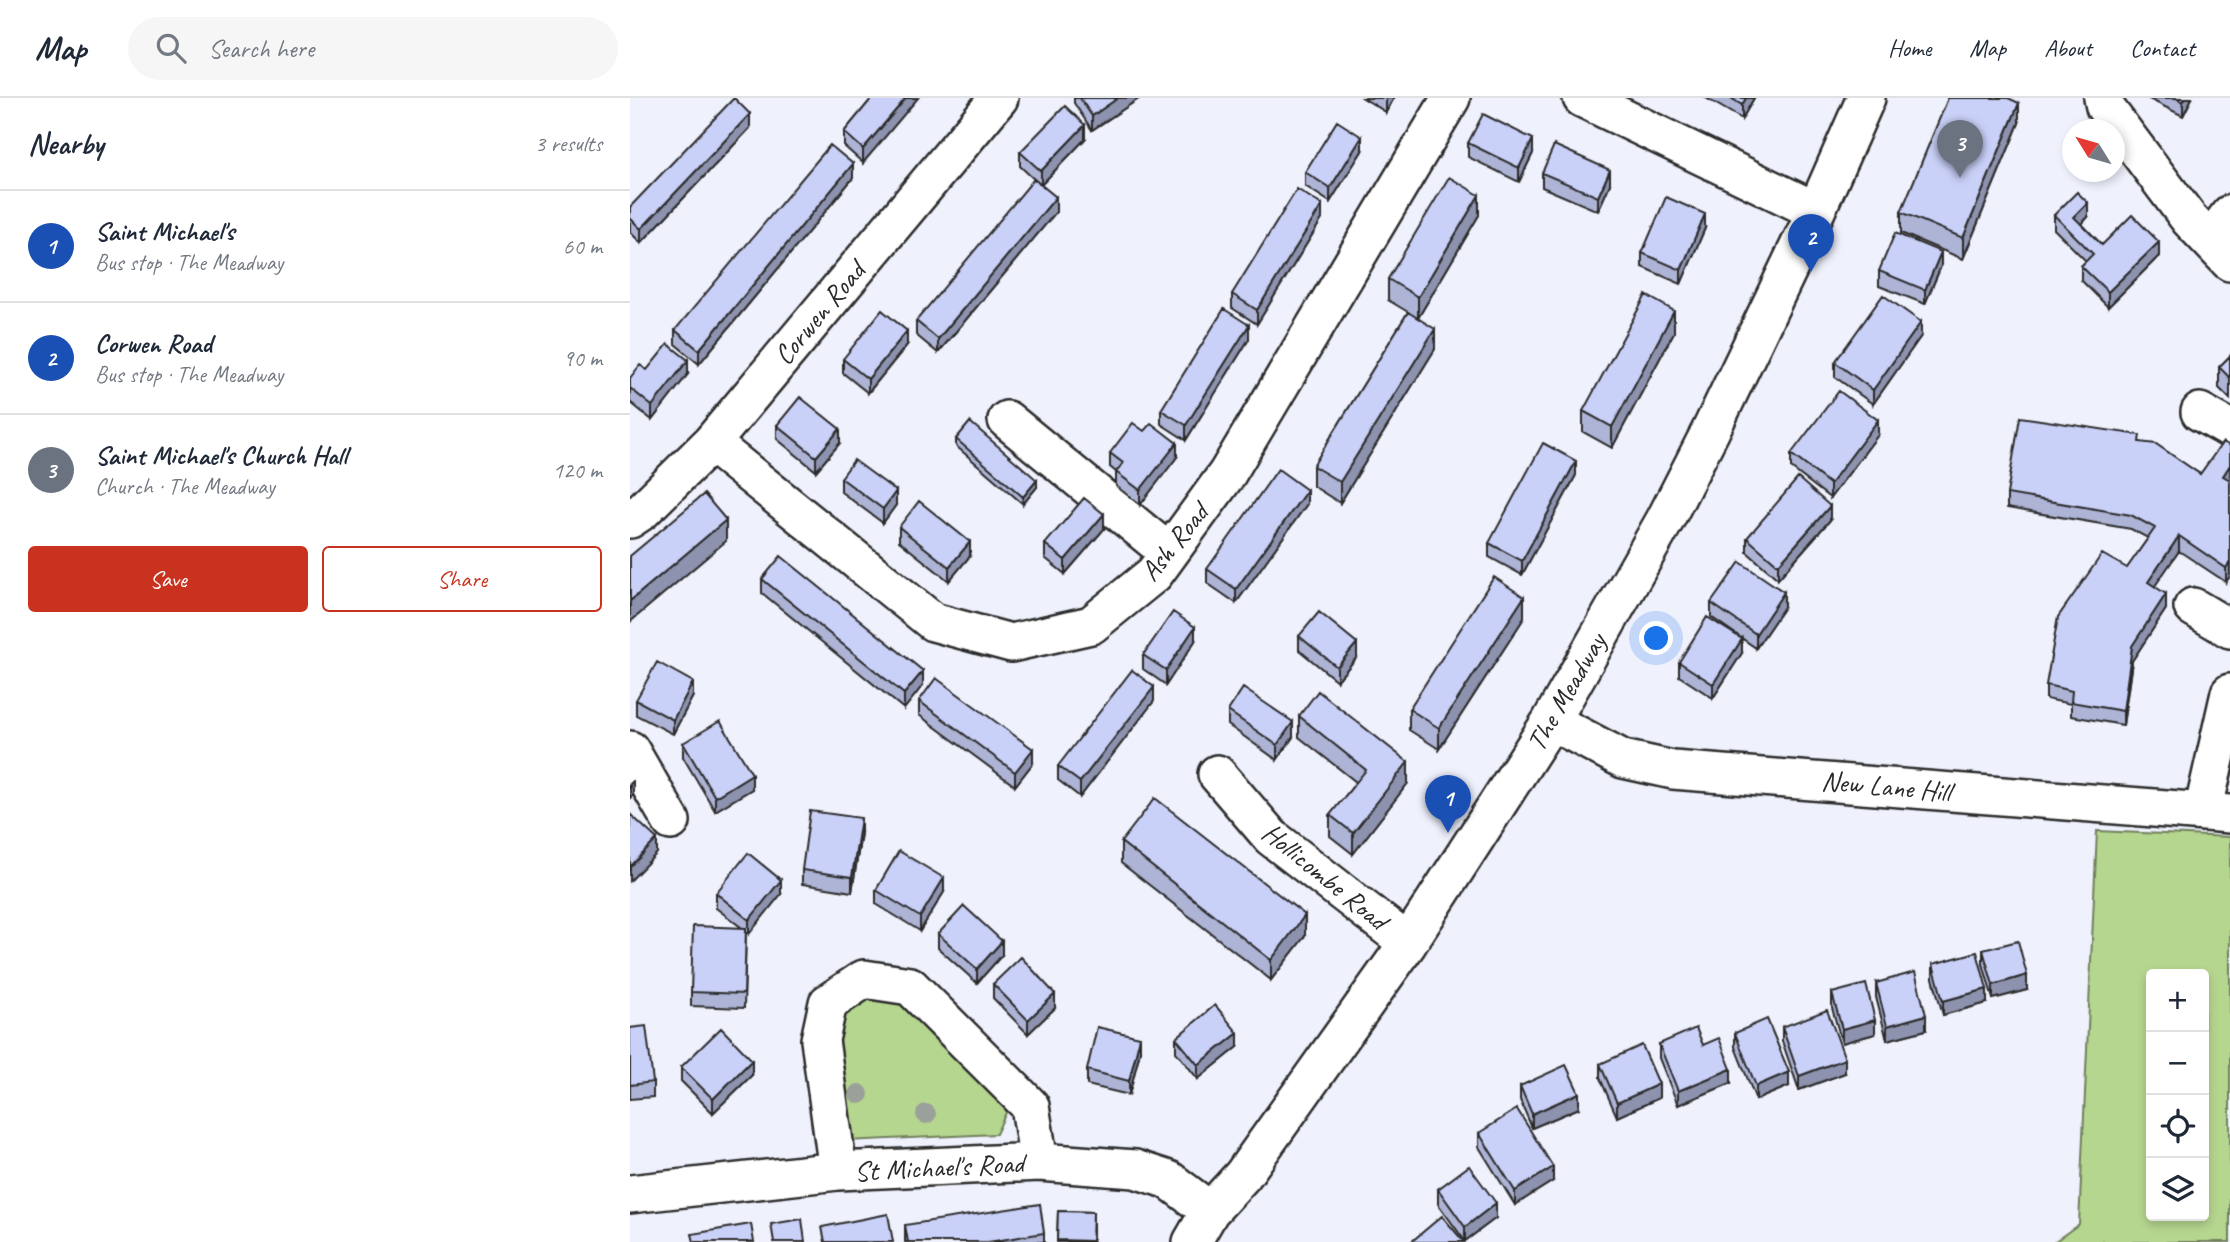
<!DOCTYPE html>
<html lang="en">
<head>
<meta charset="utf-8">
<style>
	body { margin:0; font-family:Caveat,sans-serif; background:#f6f6f7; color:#1f2937 }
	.controls { position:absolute; right:21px; bottom:21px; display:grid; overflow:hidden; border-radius:7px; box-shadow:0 4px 10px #0003 }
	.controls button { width:63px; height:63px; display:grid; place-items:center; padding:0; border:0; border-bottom:2px solid #e0e1e3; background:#fff; color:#1f2937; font:35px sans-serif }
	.compass { position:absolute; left:1432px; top:21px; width:63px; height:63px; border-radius:50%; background:#fff; box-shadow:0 4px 10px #0003; rotate:307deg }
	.you { position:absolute; left:1027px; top:541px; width:24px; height:24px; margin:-18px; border:5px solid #fff; border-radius:50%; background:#1a73e8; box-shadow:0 0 0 10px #1a73e833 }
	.badge { display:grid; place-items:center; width:46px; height:46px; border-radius:50%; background:#c8321e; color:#fff; font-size:23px; font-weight:700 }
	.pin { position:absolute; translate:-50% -58px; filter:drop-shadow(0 2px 4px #0008) }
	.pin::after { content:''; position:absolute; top:37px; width:24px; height:21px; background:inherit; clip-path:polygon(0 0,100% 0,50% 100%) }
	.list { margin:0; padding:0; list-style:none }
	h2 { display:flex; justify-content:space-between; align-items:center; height:91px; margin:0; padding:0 28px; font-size:30px }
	h2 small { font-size:23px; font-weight:400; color:#747a83 }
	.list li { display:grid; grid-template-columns:46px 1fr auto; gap:21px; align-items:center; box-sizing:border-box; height:112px; padding:0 28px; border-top:2px solid #e0e1e3 }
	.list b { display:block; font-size:26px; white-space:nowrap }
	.list p { margin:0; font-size:23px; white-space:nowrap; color:#747a83 }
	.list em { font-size:23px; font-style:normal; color:#747a83 }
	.actions { display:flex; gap:14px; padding:21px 28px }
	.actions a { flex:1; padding:16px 0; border:2px solid #c8321e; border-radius:7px; text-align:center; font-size:24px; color:#c8321e }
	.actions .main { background:#c8321e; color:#fff }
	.icon { flex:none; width:38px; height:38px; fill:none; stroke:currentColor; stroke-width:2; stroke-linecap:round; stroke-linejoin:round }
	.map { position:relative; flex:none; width:1600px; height:1144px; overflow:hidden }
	header { display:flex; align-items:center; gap:42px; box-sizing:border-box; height:98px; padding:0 35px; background:#fff; border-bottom:2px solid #e0e1e3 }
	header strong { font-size:33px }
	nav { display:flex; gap:38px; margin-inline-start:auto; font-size:24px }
	.search { width:490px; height:63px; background:#f6f6f7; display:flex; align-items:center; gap:18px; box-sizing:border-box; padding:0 24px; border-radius:38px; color:#747a83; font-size:26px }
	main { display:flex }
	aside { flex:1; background:#fff }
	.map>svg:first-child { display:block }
</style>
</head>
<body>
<header>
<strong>Map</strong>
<div class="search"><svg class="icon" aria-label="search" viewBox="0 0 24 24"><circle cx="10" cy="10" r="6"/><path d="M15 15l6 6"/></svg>Search here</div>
<nav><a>Home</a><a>Map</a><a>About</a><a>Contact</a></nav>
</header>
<main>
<aside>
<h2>Nearby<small>3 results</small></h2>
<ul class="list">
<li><span class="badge" style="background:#1a4fb4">1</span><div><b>Saint Michael's</b><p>Bus stop · The Meadway</p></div><em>60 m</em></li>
<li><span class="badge" style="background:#1a4fb4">2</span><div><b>Corwen Road</b><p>Bus stop · The Meadway</p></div><em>90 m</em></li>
<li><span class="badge" style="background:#6b7280">3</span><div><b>Saint Michael's Church Hall</b><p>Church · The Meadway</p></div><em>120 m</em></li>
</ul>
<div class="actions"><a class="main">Save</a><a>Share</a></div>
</aside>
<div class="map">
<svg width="1600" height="1144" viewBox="0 0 1600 1144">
	<rect width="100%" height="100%" fill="#eff1fd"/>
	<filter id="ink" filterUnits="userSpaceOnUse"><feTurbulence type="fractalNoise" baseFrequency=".0143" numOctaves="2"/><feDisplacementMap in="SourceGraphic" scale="14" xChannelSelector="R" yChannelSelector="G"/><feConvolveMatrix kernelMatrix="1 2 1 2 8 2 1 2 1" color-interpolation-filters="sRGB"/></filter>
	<g filter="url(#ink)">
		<path fill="#b5d68f" stroke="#70805d" stroke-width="2" fill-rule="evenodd" d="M1467,733L1600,739V1144H1424L1449,1126ZM1521,876H1574V1118H1521Z
			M234,894L269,899L380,1006L366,1036L216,1043L207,921Z"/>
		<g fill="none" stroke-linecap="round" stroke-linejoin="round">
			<g stroke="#2b2b2b" stroke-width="42">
				<path id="minor" d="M952,0L1186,113
					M1473,0L1475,9L1559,121L1600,164
					M1580,143L1600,116
					M1570,314L1600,331
					M377,322L539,455
					M81,345L303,524L381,545L461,527L524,476L597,376L821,0
					M0,421L12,413L81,345L369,0
					M1563,509L1600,531
					M921,623L993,661L1043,672L1600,716
					M0,652L41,723
					M587,676L641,739L778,845
					M1573,714L1600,595
					M208,1073L190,942L198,905L234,881L280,888L400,1008L409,1064
					M0,1096L208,1073L409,1064L505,1071L539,1082L580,1113
					M562,1144L580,1113L613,1077L778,845L921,623L1035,422L1081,332L1186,113L1236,0"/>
			</g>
			<use href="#minor" stroke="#fff" stroke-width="37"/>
		</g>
		<g fill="#9aa09a">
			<circle cx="229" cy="996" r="10"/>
			<circle cx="296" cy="1016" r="10"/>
		</g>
		<path fill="#aeb4d6" stroke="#2b2b2b" stroke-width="2" d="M242,0L233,65L214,48V34Z
			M444,0H510L462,32L444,5Z
			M733,0H764L756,14Z
			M1076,0H1124L1112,21Z
			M1517,0H1562L1553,18Z
			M1389,25L1333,161L1271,135V114Z
			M120,30L11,145L0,134V109Z
			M455,41L411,87L426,114L308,255L286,237V223L407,84L390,68V54Z
			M838,45L903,55L889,84L838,59Z
			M732,53L700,104L675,88V74Z
			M912,75L980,86L968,113L912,89Z
			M223,80L69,266L45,246V232Z
			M849,117L788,220L805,251L710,405L683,388V368L778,214L758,202V181Z
			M1424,117L1458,119L1452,126L1472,147L1529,158L1478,209L1451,182V168L1456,163L1424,131Z
			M692,121L627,226L602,210V196Z
			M1075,130L1051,186L1012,169V155Z
			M1311,168L1295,206L1249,188V173Z
			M1044,234L982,350L953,334V313Z
			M1291,238L1243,306L1205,279V264Z
			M619,241L556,342L531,326V312Z
			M277,247L238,295L213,275V261Z
			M1600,258V301L1589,290V269Z
			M17,272L58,276L22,322L0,304V280Z
			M147,327L210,345L186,373L147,341Z
			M1248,337L1200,400L1161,370V356Z
			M326,341L407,389L393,406L326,348Z
			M1510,344L1570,376L1600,348V478L1596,484L1549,453L1524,488L1536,511L1502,563L1493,627L1441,618V606L1416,601V587L1518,440L1501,431L1377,410V396Z
			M480,355L547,359L510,407L486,388V374L480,369Z
			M946,377L892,477L859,459V445Z
			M211,380L266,407L253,425L211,394Z
			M677,406L606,505L577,485V471Z
			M1200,422L1148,481L1117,454V440Z
			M269,429L340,458L319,483L269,443Z
			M474,431L435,476L415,460V446Z
			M132,481L293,587L274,611L132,495Z
			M1081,505L1154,509L1126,550L1081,519Z
			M894,520L809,651L779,632V611Z
			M669,538L727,559L707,583L669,552Z
			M565,543L536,587L513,571V557Z
			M1112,555L1083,600L1049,578V564Z
			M63,598L43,636L6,617V602Z
			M289,603L403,665L385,688L289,617Z
			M524,603L450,699L428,682V668Z
			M598,613L663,639L647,662L598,627Z
			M669,618L778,685L723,756L700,738V717L726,684L669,639Z
			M53,645L122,691L85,713L53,659Z
			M231,735L222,794L172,786V772Z
			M491,744L675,838L641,882L491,765Z
			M246,792L314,794L290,833L246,806Z
			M86,795L151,796L119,836L116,834L114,910L61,908V894L112,830L86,810Z
			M308,836L372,857L347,885L308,850Z
			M1353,852L1397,892L1363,901L1353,866Z
			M1303,866L1357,905L1313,917L1303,880Z
			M1246,885L1296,932L1257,942L1246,899Z
			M363,886L425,910L398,936L363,900Z
			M1202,895L1245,936L1212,945L1202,910Z
			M1152,929L1215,975L1169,992L1152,943Z
			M0,930L23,984V999L0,1001Z
			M1105,935L1159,988L1126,1002L1105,949Z
			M546,940L608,949L568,981L546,954Z
			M1029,946L1073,947L1101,985L1048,1007L1029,960Z
			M510,953L499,997L457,987V972Z
			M970,966L1029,1000L987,1019L970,980Z
			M51,969L122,977L83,1015L51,983Z
			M890,988L949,1010L902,1030L890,1002Z
			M849,1035L923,1083L885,1107L849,1049Z
			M808,1091L866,1120L835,1143L808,1106Z
			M428,1113L463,1114V1144H427Z
			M275,1127L414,1135V1144H275Z"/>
		<path fill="#8d92ae" stroke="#2b2b2b" stroke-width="2" d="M276,0H288L233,65V51Z
			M488,0H510L462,32V18Z
			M756,0H764L756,14Z
			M1116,0H1124L1112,21V7Z
			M1555,0H1562L1553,18V4Z
			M1389,5V25L1333,161V140Z
			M120,16V30L11,145V131Z
			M455,27V41L411,87V73Z
			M732,39V53L700,104V90Z
			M903,41V55L889,84V70Z
			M223,66V80L69,266V252Z
			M980,72V86L968,113V99Z
			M849,97V117L788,220V199Z
			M426,99V114L308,255V241Z
			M1458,105V119L1444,133V119Z
			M692,107V121L627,226V212Z
			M1075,116V130L1051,186V172Z
			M1529,144V158L1478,209V194Z
			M1311,154V168L1295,206V192Z
			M1044,213V234L982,350V329Z
			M1291,224V238L1243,306V292Z
			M619,227V241L556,342V327Z
			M805,231V251L710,405V384Z
			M277,233V247L238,295V281Z
			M58,262V276L22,322V308Z
			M1248,322V337L1200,400V386Z
			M210,331V345L186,373V359Z
			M547,345V359L510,407V392Z
			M946,363V377L892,477V463Z
			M1600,367V381L1593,392V378Z
			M407,382V389L393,406V399Z
			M677,392V406L606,505V491Z
			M266,393V407L253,425V411Z
			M1200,408V422L1148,481V467Z
			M474,416V431L435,476V462Z
			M96,422V443L0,524V503Z
			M1549,438V453L1518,498V484Z
			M340,444V458L319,483V469Z
			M1600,464V478L1596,484V470Z
			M1154,494V509L1126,550V536Z
			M1536,496V511L1502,563L1493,627V613L1502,548Z
			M894,499V520L809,651V630Z
			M565,529V543L536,587V572Z
			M1112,541V555L1083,600V586Z
			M727,545V559L707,583V569Z
			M293,573V587L274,611V596Z
			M63,584V598L43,636V622Z
			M524,589V603L450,699V684Z
			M663,624V639L647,662V647Z
			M403,651V665L385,688V674Z
			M778,664V685L723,756V735Z
			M122,676V691L85,713V699Z
			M3,683V697L0,700V686Z
			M231,720V735L222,794V779Z
			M27,741V755L0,783V769Z
			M314,780V794L290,833V819Z
			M151,782V796L119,836V822Z
			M675,817V838L641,882V862Z
			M372,843V857L347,885V871Z
			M1397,877V892L1363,901V887Z
			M1357,891V905L1313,917V903Z
			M425,896V910L398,936V922Z
			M1296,917V932L1257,942V928Z
			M1245,922V936L1212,945V931Z
			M608,935V949L568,981V967Z
			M510,939V953L499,997V983Z
			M1215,961V975L1169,992V978Z
			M122,962V977L83,1015V1001Z
			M1101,971V985L1048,1007V993Z
			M1159,974V988L1126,1002V988Z
			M1029,986V1000L987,1019V1005Z
			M949,995V1010L902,1030V1016Z
			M923,1069V1083L885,1107V1093Z
			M866,1105V1120L835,1143V1129Z"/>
		<path fill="#cad1f9" stroke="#2b2b2b" stroke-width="2" d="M104,0L120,16L11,131L0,120V109Z
			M242,0H276L233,51L214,34Z
			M450,0H488L462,18Z
			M1101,0H1116L1112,7Z
			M1318,0H1378L1389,5L1333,140L1271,114Z
			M1546,0H1555L1553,4Z
			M435,8L455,27L411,73L390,54Z
			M853,16L903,41L889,70L838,45Z
			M707,23L732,39L700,90L675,74Z
			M200,47L223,66L69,252L45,232Z
			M924,47L980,72L968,99L912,75Z
			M819,79L849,97L788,199L758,181Z
			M404,81L426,99L308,241L286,223Z
			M667,91L692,107L627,212L602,196Z
			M1447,94L1458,105L1444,119L1472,147L1502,117L1529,144L1478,194L1451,168L1463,156L1424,117Z
			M1036,99L1075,116L1051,172L1012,155Z
			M1265,135L1311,154L1295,192L1249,173Z
			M1016,197L1044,213L982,329L953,313Z
			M1253,197L1291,224L1243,292L1205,264Z
			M594,211L619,227L556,327L531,312Z
			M252,212L277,233L238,281L213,261Z
			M778,214L805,231L710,384L683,368Z
			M38,246L58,262L22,308L0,290V280L10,267L17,272Z
			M1600,258V280L1589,269Z
			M1209,293L1248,322L1200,386L1161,356Z
			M170,299L210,331L186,359L147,327Z
			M1390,319L1510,337L1509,344L1526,346L1570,376L1593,344L1600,348V367L1593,378L1600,382V464L1596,470L1549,438L1518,484L1536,496L1502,548L1493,613L1441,604L1442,593L1416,587L1428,519L1472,456L1497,470L1525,430L1501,417L1377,396Z
			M340,324L407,382L393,399L326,341Z
			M503,325L514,333L521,325L547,345L510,392L486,374L493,365L480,355Z
			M913,345L946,363L892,463L859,445Z
			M224,362L266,393L253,411L211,380Z
			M648,371L677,392L606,491L577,471Z
			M1168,380L1200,408L1148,467L1117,440Z
			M74,396L96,422L0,503V458Z
			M454,400L474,416L435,462L415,446Z
			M289,403L340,444L319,469L269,429Z
			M151,458L293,573L274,596L132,481Z
			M1110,464L1154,494L1126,536L1081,505Z
			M864,479L894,499L809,630L779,611Z
			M543,514L565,529L536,572L513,557Z
			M689,514L727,545L707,569L669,538Z
			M1077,519L1112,541L1083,586L1049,564Z
			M27,564L63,584L43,622L6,602Z
			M502,572L524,589L450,684L428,668Z
			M306,580L403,651L385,674L289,603Z
			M613,590L663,624L647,647L598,613Z
			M688,593L778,664L723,735L700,717L736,672L669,618Z
			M90,623L122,676L85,699L53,645Z
			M525,700L675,817L641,862L491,744Z
			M180,713L231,720L222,779L172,772Z
			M0,716L27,741L0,769Z
			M269,753L314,780L290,819L246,792Z
			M118,755L151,782L119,822L86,795Z
			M334,808L372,843L347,871L308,836Z
			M63,828L116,830L114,896L61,894Z
			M1388,843L1397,877L1363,887L1353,852Z
			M1347,854L1357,891L1313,903L1303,866Z
			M391,859L425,896L398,922L363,886Z
			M1285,874L1296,917L1257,928L1246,885Z
			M1236,886L1245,922L1212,931L1202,895Z
			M585,907L608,935L568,967L546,940Z
			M1197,912L1215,961L1169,978L1152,929Z
			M1137,921L1159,974L1126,988L1105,935Z
			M16,928L23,984L0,987V930Z
			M467,929L510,939L499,983L457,972Z
			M91,930L122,962L83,1001L51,969Z
			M1066,930L1073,947L1089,940L1101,971L1048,993L1029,946Z
			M1012,947L1029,986L987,1005L970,966Z
			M936,967L949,995L902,1016L890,988Z
			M887,1011L923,1069L885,1093L849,1035Z
			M839,1068L866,1105L835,1129L808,1091Z
			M410,1106L414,1135L358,1144H278L275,1127Z
			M428,1113L463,1114L462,1143L427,1142Z
			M258,1116L263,1144H195L192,1129Z
			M812,1118L834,1144H781Z
			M172,1121L175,1144H144L141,1126Z
			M121,1126L124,1144H64L62,1136Z"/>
	</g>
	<g text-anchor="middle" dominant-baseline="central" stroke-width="6" stroke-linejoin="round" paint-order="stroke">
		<g font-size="28" fill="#2b2b2b" stroke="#fff">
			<text transform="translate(189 215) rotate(-50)">Corwen Road</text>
			<text transform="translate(544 444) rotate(-51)">Ash Road</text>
			<text transform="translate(936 594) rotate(-60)">The Meadway</text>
			<text transform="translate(1256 688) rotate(5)">New Lane Hill</text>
			<text transform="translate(695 778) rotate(39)">Hollicombe Road</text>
			<text transform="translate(309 1069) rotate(-3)">St Michael's Road</text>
		</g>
	</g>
</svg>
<div class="controls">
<button>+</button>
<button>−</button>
<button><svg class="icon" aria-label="locate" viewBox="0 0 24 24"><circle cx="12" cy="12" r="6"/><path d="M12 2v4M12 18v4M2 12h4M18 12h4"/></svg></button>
<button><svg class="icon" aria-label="layers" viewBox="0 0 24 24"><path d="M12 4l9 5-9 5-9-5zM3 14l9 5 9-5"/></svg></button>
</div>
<svg class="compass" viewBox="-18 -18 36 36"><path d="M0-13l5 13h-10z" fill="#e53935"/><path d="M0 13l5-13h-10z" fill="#747a83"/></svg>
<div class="you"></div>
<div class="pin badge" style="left:818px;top:735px;background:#1a4fb4">1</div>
<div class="pin badge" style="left:1181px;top:174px;background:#1a4fb4">2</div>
<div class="pin badge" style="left:1330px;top:80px;background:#6b7280">3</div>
</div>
</main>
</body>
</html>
